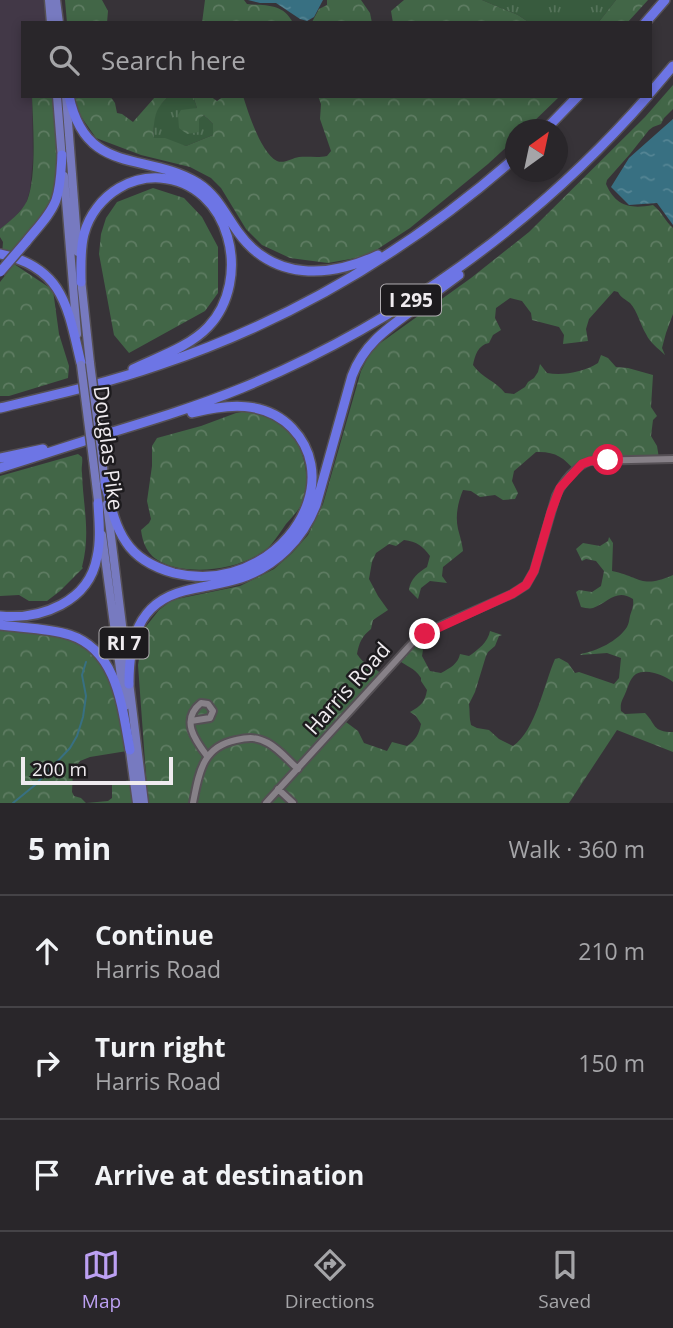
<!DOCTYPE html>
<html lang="en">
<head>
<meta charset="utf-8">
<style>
	body { margin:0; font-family:"Open Sans",sans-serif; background:#353236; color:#f1f3f6 }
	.compass { position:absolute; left:505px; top:119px; width:63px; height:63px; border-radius:50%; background:#29262a; box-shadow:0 4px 10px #0003; rotate:33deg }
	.scale { position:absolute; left:21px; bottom:18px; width:152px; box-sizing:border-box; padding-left:7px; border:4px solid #efebef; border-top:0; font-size:19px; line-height:24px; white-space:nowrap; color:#efebef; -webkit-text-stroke:5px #1d1b1e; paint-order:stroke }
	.stop { position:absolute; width:21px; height:21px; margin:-16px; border:5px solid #e11d48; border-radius:50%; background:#fff }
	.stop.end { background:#e11d48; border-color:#fff; box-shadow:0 2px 7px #0008 }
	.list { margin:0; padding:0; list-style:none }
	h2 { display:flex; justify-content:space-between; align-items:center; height:91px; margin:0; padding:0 28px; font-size:30px }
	h2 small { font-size:23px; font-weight:400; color:#a5a5a8 }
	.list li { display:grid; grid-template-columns:46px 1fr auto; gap:21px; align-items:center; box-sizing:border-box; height:112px; padding:0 28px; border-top:2px solid #454347 }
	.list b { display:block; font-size:26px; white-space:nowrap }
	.list p { margin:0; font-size:23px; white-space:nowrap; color:#a5a5a8 }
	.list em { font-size:23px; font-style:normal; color:#a5a5a8 }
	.icon { flex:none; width:38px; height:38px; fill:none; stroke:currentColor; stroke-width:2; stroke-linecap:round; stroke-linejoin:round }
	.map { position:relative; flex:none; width:673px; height:803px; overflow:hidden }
	.search { position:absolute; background:#29262a; box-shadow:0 4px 10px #0003; left:21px; right:21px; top:21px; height:77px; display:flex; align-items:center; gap:18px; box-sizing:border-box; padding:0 24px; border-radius:0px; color:#a5a5a8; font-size:26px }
	.sheet { height:427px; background:#29262a }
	nav { display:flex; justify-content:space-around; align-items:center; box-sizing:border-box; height:98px; border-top:2px solid #454347; background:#29262a; font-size:19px; color:#a5a5a8 }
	nav a { display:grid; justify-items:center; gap:4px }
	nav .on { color:#bca0f2 }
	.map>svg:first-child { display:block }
</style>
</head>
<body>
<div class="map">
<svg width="673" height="803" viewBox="0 0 673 803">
	<defs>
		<pattern id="grass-tufts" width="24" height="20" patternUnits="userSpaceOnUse" patternTransform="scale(1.75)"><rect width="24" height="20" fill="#385b3e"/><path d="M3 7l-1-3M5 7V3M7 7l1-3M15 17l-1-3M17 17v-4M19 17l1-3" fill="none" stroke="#55735a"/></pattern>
		<pattern id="forest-crowns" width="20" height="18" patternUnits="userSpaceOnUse" patternTransform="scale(1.75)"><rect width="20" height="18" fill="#426647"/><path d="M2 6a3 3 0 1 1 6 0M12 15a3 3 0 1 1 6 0" fill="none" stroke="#5e7c62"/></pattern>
		<pattern id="water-ripples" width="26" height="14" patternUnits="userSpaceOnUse" patternTransform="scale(1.75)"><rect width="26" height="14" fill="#387082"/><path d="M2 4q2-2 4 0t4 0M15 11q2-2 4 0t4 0" fill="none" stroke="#558594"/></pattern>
	</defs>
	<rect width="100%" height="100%" fill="#373338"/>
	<path fill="#423847" d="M0,0H48L49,23H23V96H32L33,158L30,190L26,204L13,219L0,229Z"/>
	<path fill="url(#grass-tufts)" d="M482,0H616L598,23H538L527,21L518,15Z
		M168,96H193L197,108L191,110L199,118L204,115L213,124V135L186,146L154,138C153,129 153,114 159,106C162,102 166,100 168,96Z"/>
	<path fill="url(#forest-crowns)" d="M65,0H102L108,11L107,23H67Z
		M205,0H244L247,4C266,6 283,3 293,23H304H202Z
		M327,0H361L370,13L372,23H307L312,22L319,9L327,5Z
		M404,0H482L518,15L527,21L538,23H393L391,11Z
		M616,0H648L627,23H598Z
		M673,85V109L664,118L661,124L653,127L649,130L630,154L607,180L606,184C616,207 631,209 653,205C662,212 665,221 673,228V314L666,333L662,348L665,355C658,348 650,343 646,334C640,324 638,312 630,303C625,299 621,298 618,292L614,291L589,319L586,329L588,341L563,344L564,335L559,327L532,320L531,313L522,301L510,298L496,308L495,318L501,330L493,335L489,343C478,345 475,355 473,365C482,378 496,381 505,393L514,394L525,387L528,382L534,378L538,372L540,364L547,373C563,376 584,372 598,363L601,355L608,358L616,367L628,368L653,375L651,407L657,416L653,420L651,436L657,446L659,458L594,460L575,471C564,457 554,451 536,452L514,471L512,481L518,493L515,499L503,500L495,495L480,497L471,491L463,490C458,502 455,516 458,529C460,537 462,542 463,551L443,567L442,576L447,583L430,581L421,588L418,599L409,590C410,579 419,572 427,567L430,556C422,545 417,542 404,540L396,546L389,544L376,553L372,562L369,579L378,596L388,610L373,620L371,629C362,636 359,643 357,654C364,665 372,666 382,674L342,719L358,731L364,743L387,751L392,742L407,746C416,740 419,734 421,724L416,716L410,712C421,706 425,702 427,690L421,681V678C414,667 407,667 397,659L416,640L423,650L422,656L430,671L441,673C450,668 458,664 460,654L469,656C478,650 488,642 490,631L502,635L499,636L495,646L488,652L486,656L475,692L469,704C470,711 469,718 471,725L477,728L489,730L499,739L513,746C536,730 544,684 555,659L559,658L568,663L575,673L579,672L614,684L619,678L621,658L607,653L580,655L581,654C597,651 618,641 627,627C629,623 629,621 630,616C632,609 634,606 633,599C616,588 608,603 593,608C590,609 585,608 581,607L576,592L579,590L592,592L601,586L604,571L596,561L586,559L582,561L576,549L583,543L600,546L608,541L609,537L613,543L612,571C641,577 641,589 673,575V682C664,675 647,668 636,674C629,679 628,688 625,694C622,701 620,703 621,711L625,714L645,713C656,724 652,732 673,732V752L617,730L569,803H148L138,665L144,629L159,610L172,600L240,586L274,569L292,553L308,535L323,504L361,371L372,349L471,278L529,232L645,117Z
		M32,96H53L59,171L56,197L12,257L2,255L3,242L0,237V229C10,221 21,213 27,201C37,177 33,123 32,96Z
		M74,96H110L115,103L117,113L122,114L133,122L155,97L168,96C166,100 162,102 160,106C154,113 153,129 154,138H165L186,146L213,135V124L204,115L199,119V132L187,134L179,128L178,115L181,110L197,108L193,96L198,98L210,96L217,101L224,96H243C248,112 261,153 277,161C284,164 292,158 299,157C308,156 318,158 327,156L331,151L320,119L321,104L318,96H560L526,129L516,130L515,139L488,164L410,228L367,256L328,263L290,258L262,245L246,229L221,188L211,178L190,167L141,155L96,138L77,111Z
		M153,188L184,198L202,217L218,247V293L205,311L129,353L114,335L99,254L101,234L106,218L117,202Z
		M14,264L53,290L59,334L69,366L68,378L9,396H0V282Z
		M247,411C281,419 302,436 306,472C306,479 308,486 306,493C304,505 294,515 286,524C281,531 276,539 270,546C247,567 209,573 179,568C156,563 144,554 141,530L149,523L151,519L147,501L152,466V446L157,438L201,426L236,413Z
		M78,454L82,457C83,463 81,467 82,473C83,506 91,533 82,567L83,568L60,591L47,601H29L19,595L0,596V476Z
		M0,626L55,632L90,646L113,680L127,751L90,757L80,761L73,770L72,792L74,796L81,798L86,803L108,801L112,798V783L132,780L135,803H0Z"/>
	<path fill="url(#water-ripples)" d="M248,0H323L314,17L307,21L300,19L276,3H260Z
		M673,119V225L657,203L629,205L611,187L629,158Z"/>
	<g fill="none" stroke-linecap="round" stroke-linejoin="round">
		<path stroke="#387082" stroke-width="2" d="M13,803L35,785L70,748L77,736L83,717L86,696L82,675L86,662"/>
		<g stroke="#555055" stroke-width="10">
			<path id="minor" d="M191,721L210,718L213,711L208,704L201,703C180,720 195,740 207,756
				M278,789L293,803
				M193,803C199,773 202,747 236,740C249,737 257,737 268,743C279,749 288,760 298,769
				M266,803L414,641L433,629L512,594L526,585L534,571L556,496C563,482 575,466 590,461L673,459"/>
		</g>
		<g stroke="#555055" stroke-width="11">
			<path id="major" d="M49,0L51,23
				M56,0L59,23
				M57,96L62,160
				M66,96L78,252
				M64,176L77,334
				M81,279L90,363
				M102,457L105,487
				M93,459L99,509
				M107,504L144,803
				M102,535L125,706
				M129,744L137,803"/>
		</g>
		<g stroke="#555055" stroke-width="12">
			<path id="highway" d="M645,23L665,0
				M650,93L673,66
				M69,96C86,177 146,151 198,183C217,195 225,214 238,232C273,281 329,278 378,255
				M545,130L578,96
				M26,242C36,229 50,216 56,200C61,186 61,170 62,155
				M0,254C64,267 68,309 81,363
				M81,282C81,266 80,249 84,234C89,215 102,198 119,188C131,181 145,177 160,178C231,183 253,280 208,327C189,347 158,357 133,369
				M0,408C54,395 107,383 159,365C291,321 412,248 516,157
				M0,458L43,449
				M0,468C36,457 71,445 106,434C152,420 198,406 242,388C397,324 537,223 648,96
				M105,482C110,502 114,525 126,542C137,559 156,568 174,573C203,580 232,576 257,562C304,537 334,472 292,428C265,400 227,404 192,413
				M0,616C41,620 89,602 97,557C101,540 99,521 98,503
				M0,625C23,628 48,628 70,635C118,651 122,708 130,750
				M129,684C129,642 137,603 184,591C203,586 223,584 241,578C276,566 303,539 316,505L352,376C363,346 385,330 410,312C426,299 443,287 459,275"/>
		</g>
		<use href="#minor" stroke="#878188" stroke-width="6"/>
		<use href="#major" stroke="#777ac0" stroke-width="8"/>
		<use href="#highway" stroke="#6d75e5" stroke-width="9"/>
		<g stroke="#555055" stroke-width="11" stroke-linecap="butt">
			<path id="major-bridge" d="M90,363L102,457
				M81,365L93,459"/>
		</g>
		<g stroke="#555055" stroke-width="12" stroke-linecap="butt">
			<path id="highway-bridge" d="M0,272L26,242"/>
		</g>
		<use href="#major-bridge" stroke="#777ac0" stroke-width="8"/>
		<use href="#highway-bridge" stroke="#6d75e5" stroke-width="9"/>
	</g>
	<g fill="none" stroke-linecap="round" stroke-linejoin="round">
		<path stroke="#e11d48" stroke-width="9" d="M425,634L512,594L526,585L534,571L551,512L560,488L582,464L590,461L608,460"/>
	</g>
	<g text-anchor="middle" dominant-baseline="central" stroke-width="5" stroke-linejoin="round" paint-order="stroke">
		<g fill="#1d1b1e" stroke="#b0adb0" stroke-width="2">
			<rect x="381" y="284.5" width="60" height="31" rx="5"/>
			<rect x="99.5" y="627.5" width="49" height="31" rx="5"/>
		</g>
		<g font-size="19" font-weight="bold" fill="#efebef">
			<text x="411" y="300">I 295</text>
			<text x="124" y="643">RI 7</text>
		</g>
		<g font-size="21" fill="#efebef" stroke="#1d1b1e">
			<text transform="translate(109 448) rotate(83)">Douglas Pike</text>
			<text transform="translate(347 688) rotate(-48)">Harris Road</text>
		</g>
	</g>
</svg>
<svg class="compass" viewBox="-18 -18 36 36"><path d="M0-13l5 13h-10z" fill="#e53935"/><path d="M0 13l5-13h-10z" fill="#a5a5a8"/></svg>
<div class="scale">200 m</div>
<div class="stop" style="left:608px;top:460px"></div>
<div class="stop end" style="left:425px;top:634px"></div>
<div class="search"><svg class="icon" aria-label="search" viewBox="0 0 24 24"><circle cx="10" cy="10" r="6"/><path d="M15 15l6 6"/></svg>Search here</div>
</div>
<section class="sheet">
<h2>5 min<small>Walk · 360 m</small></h2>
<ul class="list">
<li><svg class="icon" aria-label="ahead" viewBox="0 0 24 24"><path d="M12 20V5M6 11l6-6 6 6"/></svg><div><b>Continue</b><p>Harris Road</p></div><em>210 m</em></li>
<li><svg class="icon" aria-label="right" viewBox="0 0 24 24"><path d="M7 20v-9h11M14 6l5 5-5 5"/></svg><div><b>Turn right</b><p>Harris Road</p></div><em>150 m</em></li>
<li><svg class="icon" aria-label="arrive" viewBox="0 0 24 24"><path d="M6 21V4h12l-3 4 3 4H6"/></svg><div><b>Arrive at destination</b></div></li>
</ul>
</section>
<nav>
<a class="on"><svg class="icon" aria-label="map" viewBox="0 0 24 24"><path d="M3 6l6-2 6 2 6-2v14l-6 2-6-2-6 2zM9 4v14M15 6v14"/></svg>Map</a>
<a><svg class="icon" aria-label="directions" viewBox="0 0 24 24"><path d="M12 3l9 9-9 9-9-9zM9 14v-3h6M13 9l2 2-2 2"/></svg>Directions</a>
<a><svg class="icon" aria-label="saved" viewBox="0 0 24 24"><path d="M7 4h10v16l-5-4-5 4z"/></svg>Saved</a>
</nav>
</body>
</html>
